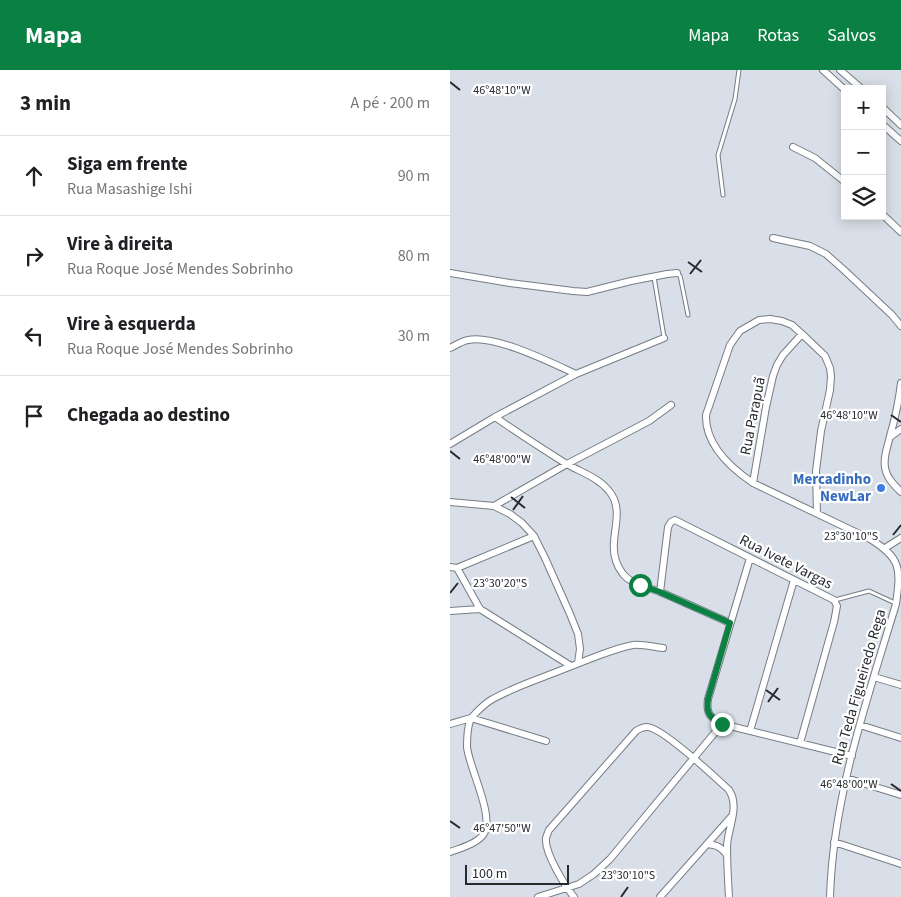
<!DOCTYPE html>
<html lang="pt">
<head>
<meta charset="utf-8">
<style>
	body { margin:0; font-family:"Source Sans 3",sans-serif; background:#f2f2f2; color:#202124 }
	.controls { position:absolute; right:15px; top:15px; display:grid; overflow:hidden; border-radius:0px; box-shadow:0 2px 12px #0003 }
	.controls button { width:45px; height:45px; display:grid; place-items:center; padding:0; border:0; border-bottom:1px solid #e0e0e0; background:#fff; color:#202124; font:25px sans-serif }
	.scale { position:absolute; left:15px; bottom:12px; width:104px; box-sizing:border-box; padding-left:5px; border:2px solid #27292d; border-top:0; font-size:14px; line-height:18px; white-space:nowrap; color:#27292d; -webkit-text-stroke:4px #fff; paint-order:stroke }
	.stop { position:absolute; width:15px; height:15px; margin:-11px; border:4px solid #0b8043; border-radius:50%; background:#fff }
	.stop.end { background:#0b8043; border-color:#fff; box-shadow:0 1px 5px #0008 }
	.list { margin:0; padding:0; list-style:none }
	h2 { display:flex; justify-content:space-between; align-items:center; height:65px; margin:0; padding:0 20px; font-size:21px }
	h2 small { font-size:16px; font-weight:400; color:#757577 }
	.list li { display:grid; grid-template-columns:32px 1fr auto; gap:15px; align-items:center; box-sizing:border-box; height:80px; padding:0 20px; border-top:1px solid #e0e0e0 }
	.list b { display:block; font-size:19px; white-space:nowrap }
	.list p { margin:0; font-size:16px; white-space:nowrap; color:#757577 }
	.list em { font-size:16px; font-style:normal; color:#757577 }
	.icon { flex:none; width:28px; height:28px; fill:none; stroke:currentColor; stroke-width:2; stroke-linecap:round; stroke-linejoin:round }
	.map { position:relative; flex:none; width:451px; height:827px; overflow:hidden }
	header { display:flex; align-items:center; gap:30px; box-sizing:border-box; height:70px; padding:0 25px; background:#0b8043; color:#fff }
	header strong { font-size:24px }
	nav { display:flex; gap:28px; margin-inline-start:auto; font-size:18px }
	main { display:flex }
	aside { flex:1; background:#fff }
	.map>svg:first-child { display:block }
</style>
</head>
<body>
<header>
<strong>Mapa</strong>
<nav><a>Mapa</a><a>Rotas</a><a>Salvos</a></nav>
</header>
<main>
<aside>
<h2>3 min<small>A pé · 200 m</small></h2>
<ul class="list">
<li><svg class="icon" aria-label="ahead" viewBox="0 0 24 24"><path d="M12 20V5M6 11l6-6 6 6"/></svg><div><b>Siga em frente</b><p>Rua Masashige Ishi</p></div><em>90 m</em></li>
<li><svg class="icon" aria-label="right" viewBox="0 0 24 24"><path d="M7 20v-9h11M14 6l5 5-5 5"/></svg><div><b>Vire à direita</b><p>Rua Roque José Mendes Sobrinho</p></div><em>80 m</em></li>
<li><svg class="icon" aria-label="left" viewBox="0 0 24 24"><path d="M17 20v-9H6M10 6l-5 5 5 5"/></svg><div><b>Vire à esquerda</b><p>Rua Roque José Mendes Sobrinho</p></div><em>30 m</em></li>
<li><svg class="icon" aria-label="arrive" viewBox="0 0 24 24"><path d="M6 21V4h12l-3 4 3 4H6"/></svg><div><b>Chegada ao destino</b></div></li>
</ul>
</aside>
<div class="map">
<svg width="451" height="827" viewBox="0 0 451 827">
	<rect width="100%" height="100%" fill="#d9dfe8"/>
	<g fill="none" stroke-linecap="round" stroke-linejoin="round">
		<g stroke="#767c84" stroke-width="5">
			<path id="service" d="M273,125L268,85L285,29L289,0
				M227,203L230,206L231,210L238,245
				M204,207L214,267
				M385,530L419,521L445,533"/>
		</g>
		<g stroke="#767c84" stroke-width="8">
			<path id="minor" d="M373,0L395,20
				M390,0L412,19
				M432,37L451,55
				M432,54L451,71
				M343,77L365,88L395,112
				M432,144L451,162
				M323,168L360,176L376,184L394,200L442,245L451,256
				M0,203L60,213L123,221L137,222L181,211L217,204L227,203
				M0,278C6,275 12,271 18,270C44,264 102,293 126,304
				M451,313C449,330 445,349 440,366C438,376 433,386 435,397C436,407 444,415 451,422
				M45,347C68,363 91,378 115,393C130,402 148,407 159,421C172,436 165,455 164,472C163,483 166,495 173,504C182,515 198,517 210,522C234,532 257,543 280,553
				M440,367L451,359
				M0,374L45,347L126,304L214,268
				M303,413L316,337L323,306L327,295L333,285L352,264
				M0,432L44,436L60,444L72,453L84,466L95,488L120,544L128,564L130,579L128,593
				M44,436L117,394L199,351L221,335
				M367,443L366,401L371,361L380,320L381,306L380,298L375,286L352,264L342,255L332,251L320,249L309,250L290,261L280,275L256,345C255,374 281,398 303,413L420,469C451,488 451,498 446,534C417,630 383,726 380,827
				M435,478L451,468
				M300,488L258,629C256,643 259,647 272,654L402,686
				M0,497L7,498L30,539
				M7,498L84,466
				M210,522L218,457L221,452L225,450L384,530L387,536L384,552L350,673
				M0,541L30,539L121,596
				M424,607L451,615
				M0,654L21,648L96,671
				M410,655L451,668
				M300,661L344,510
				M396,708L451,725
				M384,772L451,794
				M257,774C267,775 271,777 277,785
				M0,782C11,778 26,774 33,765C46,748 19,698 17,677C17,669 17,659 20,651C22,645 36,633 41,630C60,619 81,612 101,604C117,598 134,591 150,585C161,581 172,577 183,575C193,574 203,577 213,578
				M88,827L129,814L144,804L160,789L272,654
				M124,827C115,816 94,782 96,768C97,765 98,762 99,760L186,661C189,659 193,657 197,657C212,657 266,708 279,720C290,737 278,757 277,776C277,793 278,810 279,827
				M210,827L282,746"/>
		</g>
		<use href="#service" stroke="#fff" stroke-width="3"/>
		<use href="#minor" stroke="#fff" stroke-width="6"/>
	</g>
	<g fill="none" stroke-linecap="round" stroke-linejoin="round">
		<path stroke="#0b8043" stroke-width="6" d="M190,515L210,522L280,553L258,629C256,643 259,647 272,654"/>
	</g>
	<path fill="none" stroke="#27292d" stroke-width="2" d="M0,12L10,20M238,192L252,202M240,204L251,190M441,345L451,352M0,381L10,389M61,427L75,438M63,440L73,426M443,465L451,455M0,523L8,513M316,620L330,630M318,632L328,618M441,714L451,721M0,751L10,758M171,827L178,817"/>
	<circle fill="#3f7fe0" stroke="#fff" stroke-width="2" cx="431" cy="418" r="5"/>
	<g text-anchor="middle" dominant-baseline="central" stroke-width="4.5" stroke-linejoin="round" paint-order="stroke">
		<g font-size="15" fill="#27292d" stroke="#fff">
			<text transform="translate(303 346) rotate(-79)">Rua Parapuã</text>
			<text transform="translate(336 492) rotate(27)">Rua Ivete Vargas</text>
			<text transform="translate(409 617) rotate(-74)">Rua Teda Figueiredo Rega</text>
		</g>
		<g font-size="15" font-weight="bold" fill="#366cbe" stroke="#fff" text-anchor="end">
			<text x="421" y="409">Mercadinho<tspan x="421" dy="17">NewLar</tspan></text>
		</g>
	</g>
	<g font-size="12" text-anchor="middle" fill="#27292d" stroke="#fff" stroke-width="4.5" stroke-linejoin="round" paint-order="stroke">
		<text x="52" y="24">46°48'10"W</text>
		<text x="399" y="349">46°48'10"W</text>
		<text x="52" y="393">46°48'00"W</text>
		<text x="401" y="470">23°30'10"S</text>
		<text x="50" y="517">23°30'20"S</text>
		<text x="399" y="718">46°48'00"W</text>
		<text x="52" y="762">46°47'50"W</text>
		<text x="178" y="809">23°30'10"S</text>
	</g>
</svg>
<div class="controls">
<button>+</button>
<button>−</button>
<button><svg class="icon" aria-label="layers" viewBox="0 0 24 24"><path d="M12 4l9 5-9 5-9-5zM3 14l9 5 9-5"/></svg></button>
</div>
<div class="scale">100 m</div>
<div class="stop" style="left:190px;top:515px"></div>
<div class="stop end" style="left:272px;top:654px"></div>
</div>
</main>
</body>
</html>
